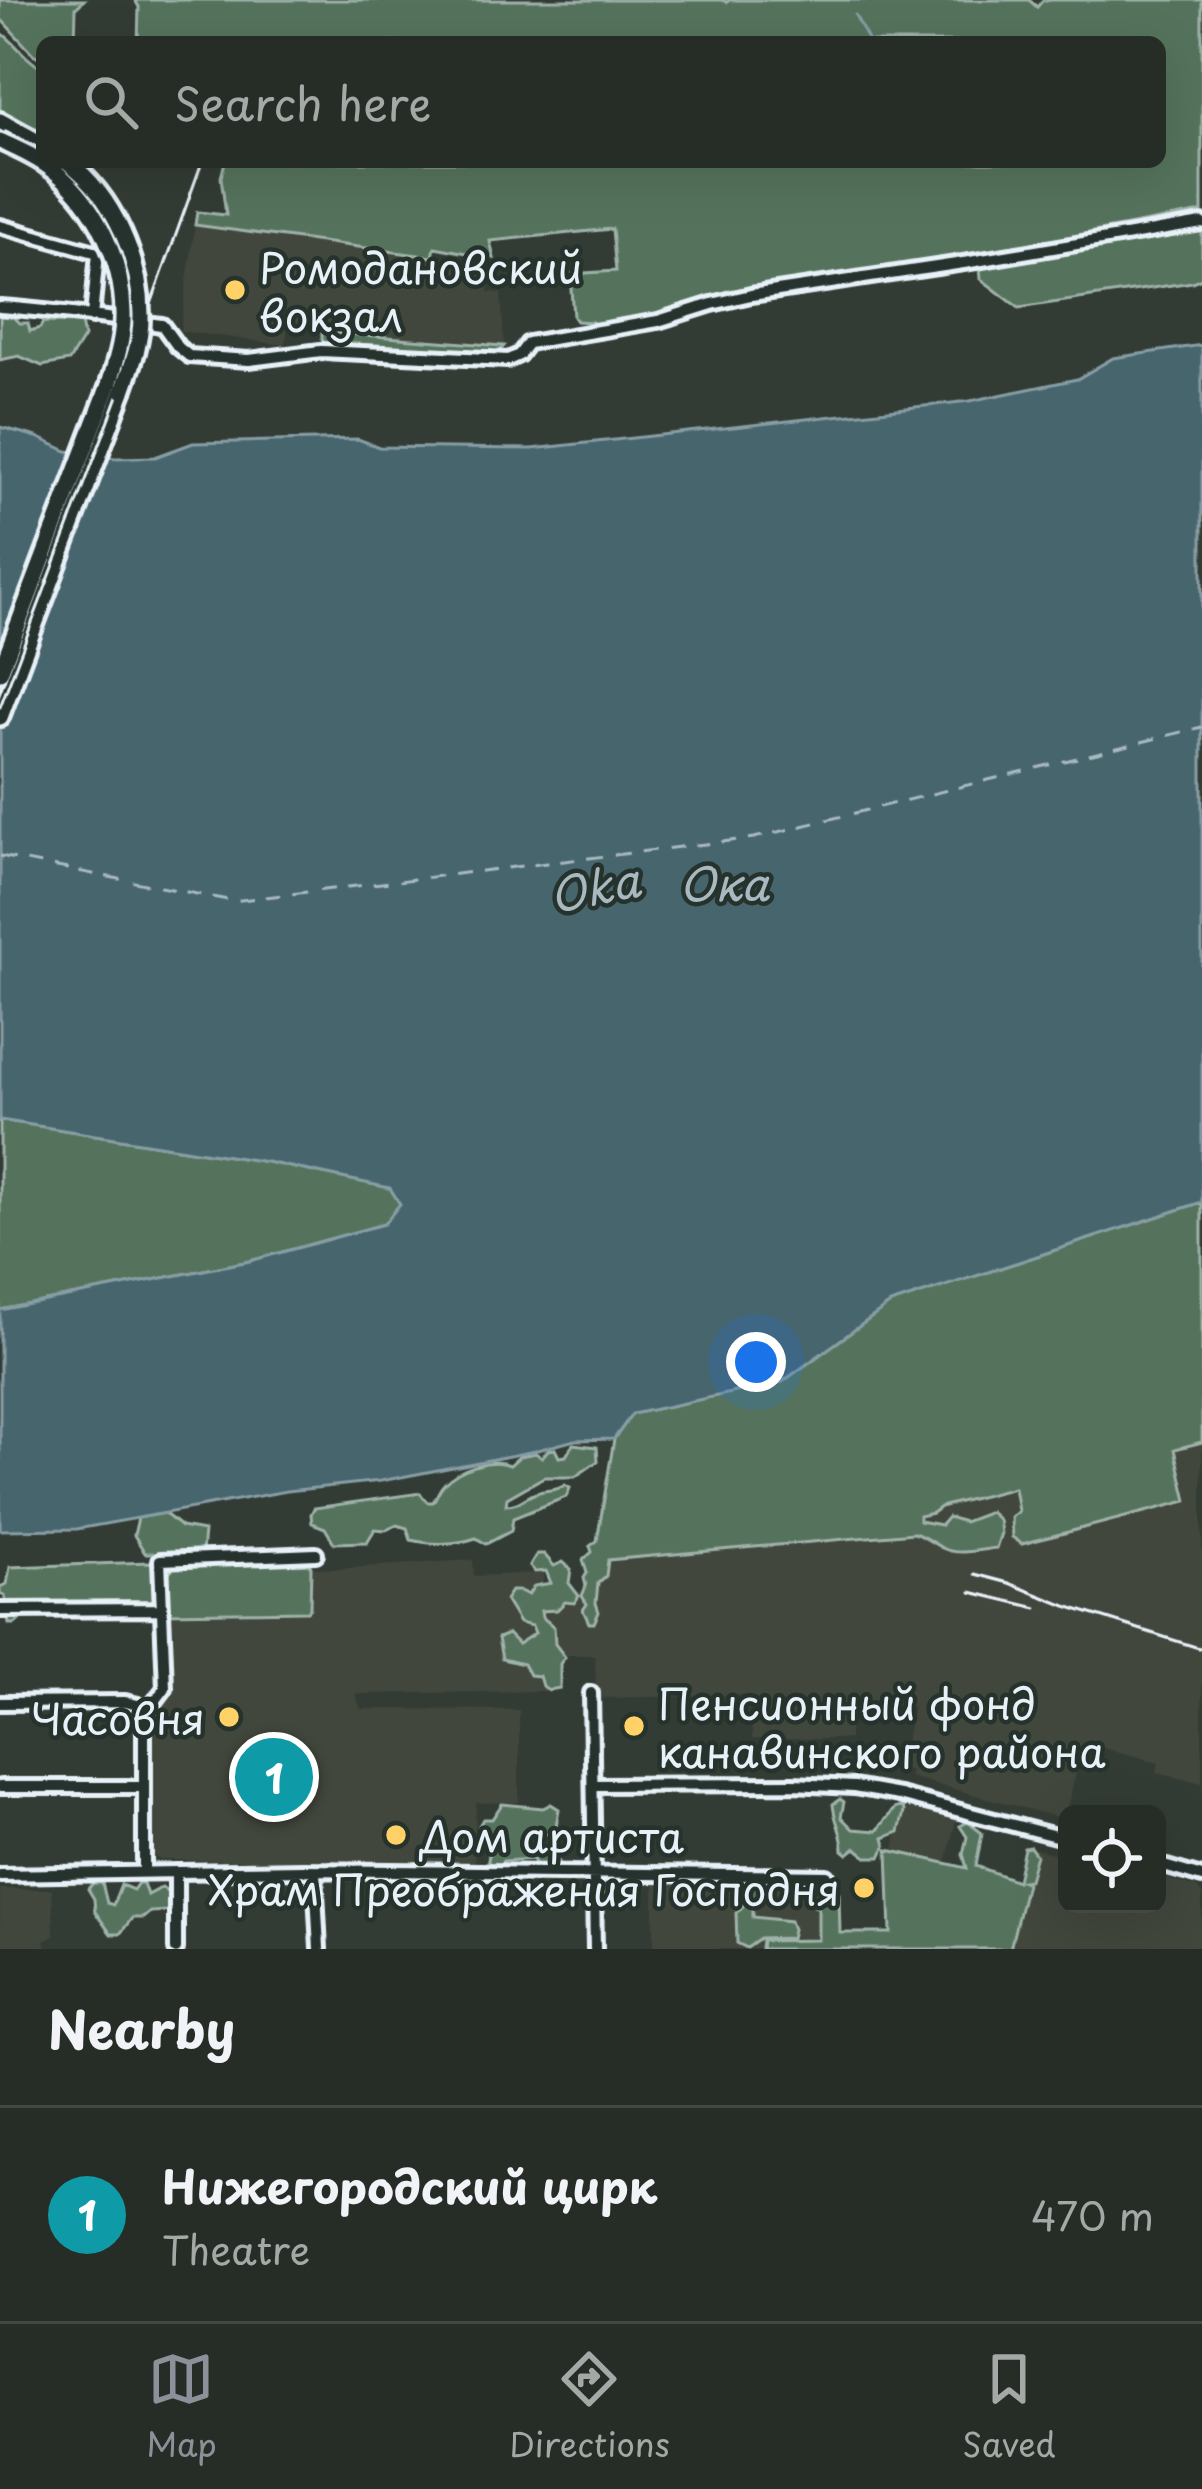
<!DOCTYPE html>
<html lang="en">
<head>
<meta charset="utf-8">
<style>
	body { margin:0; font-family:"Playpen Sans",sans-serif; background:#2e352f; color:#f1f3f6 }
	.controls { position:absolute; right:36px; bottom:36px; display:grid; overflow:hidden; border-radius:18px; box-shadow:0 12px 48px #0002 }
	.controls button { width:108px; height:108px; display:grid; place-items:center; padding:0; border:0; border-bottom:3px solid #424944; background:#262d27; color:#f1f3f6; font:60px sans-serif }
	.you { position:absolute; left:756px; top:1362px; width:42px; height:42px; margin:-30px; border:9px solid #fff; border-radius:50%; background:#1a73e8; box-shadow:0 0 0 18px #1a73e833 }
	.badge { display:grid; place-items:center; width:78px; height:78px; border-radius:50%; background:#8c9099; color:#fff; font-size:39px; font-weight:700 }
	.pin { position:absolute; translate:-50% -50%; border:6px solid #fff; box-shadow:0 3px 12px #0006 }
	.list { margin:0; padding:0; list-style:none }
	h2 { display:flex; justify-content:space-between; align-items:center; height:156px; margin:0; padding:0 48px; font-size:51px }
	h2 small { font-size:39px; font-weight:400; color:#a4a8a7 }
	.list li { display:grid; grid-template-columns:78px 1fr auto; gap:36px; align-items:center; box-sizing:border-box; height:216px; padding:0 48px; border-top:3px solid #424944 }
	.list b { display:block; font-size:45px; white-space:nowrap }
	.list p { margin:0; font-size:39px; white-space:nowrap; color:#a4a8a7 }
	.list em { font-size:39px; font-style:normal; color:#a4a8a7 }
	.icon { flex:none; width:66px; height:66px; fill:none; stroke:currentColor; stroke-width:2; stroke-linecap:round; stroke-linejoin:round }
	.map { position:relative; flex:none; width:1202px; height:1949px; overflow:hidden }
	.search { position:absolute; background:#262d27; box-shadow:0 12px 48px #0002; left:36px; right:36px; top:36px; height:132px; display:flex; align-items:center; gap:30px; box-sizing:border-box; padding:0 42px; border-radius:18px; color:#a4a8a7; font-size:45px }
	.sheet { height:372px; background:#262d27 }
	nav { display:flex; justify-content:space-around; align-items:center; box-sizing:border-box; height:168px; border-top:3px solid #424944; background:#262d27; font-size:33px; color:#a4a8a7 }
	nav a { display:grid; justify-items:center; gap:6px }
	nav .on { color:#8c9099 }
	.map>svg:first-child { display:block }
</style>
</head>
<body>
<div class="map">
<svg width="1202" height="1949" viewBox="0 0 1202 1949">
	<rect width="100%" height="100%" fill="#333c34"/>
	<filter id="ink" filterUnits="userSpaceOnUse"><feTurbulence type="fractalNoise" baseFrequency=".00833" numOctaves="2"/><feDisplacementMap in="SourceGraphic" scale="24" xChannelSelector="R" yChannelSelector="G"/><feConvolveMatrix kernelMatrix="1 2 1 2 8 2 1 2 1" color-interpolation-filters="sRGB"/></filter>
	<g filter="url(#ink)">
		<path fill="#43463d" d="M195,225L487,264L489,292L501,293L504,345L288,329L285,345L180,331Z
			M1202,1442V1783L1157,1773L1159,1762L1084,1743L1064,1819L909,1777L910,1770L900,1769L913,1706L849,1708V1739H752L750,1695L596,1698L595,1655H545V1691L355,1694L361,1709L519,1710V1802L476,1803L474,1867H329L326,1860H160L151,1853V1716L158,1704L169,1700L164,1579L167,1572L180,1564L307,1560L311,1567L333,1569L473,1560L474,1576L543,1573L544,1593L594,1591V1561L912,1514L1014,1488L1028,1539L1187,1500L1175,1449Z
			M901,1807L956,1820L946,1863L894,1852Z
			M1056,1848L1067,1851V1904H1157V1876L1197,1888L1202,1895V1949H1008L1035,1849L1054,1853Z
			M654,1878L813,1880L818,1884L819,1940L763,1941L761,1949H654Z
			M0,1889H52L54,1936L44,1941L46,1949H0Z"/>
		<path fill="#54735c" stroke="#9eb2aa" stroke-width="3" d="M0,0H84L76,8L75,42H42V58L34,55L0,18Z
			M135,0H722L727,2L729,0H1029L1037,7L1043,0H1202V212L991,251L728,291L650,317L597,327L592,322L576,321L573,317L570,274L616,271L612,229L490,241L494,258L435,247L433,257L195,225L197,212L226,215L221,177L225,162H1160V42H138L139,7Z
			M0,32C16,42 25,60 42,68V131L0,111Z
			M1202,226V278L1192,282L1019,308L981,279L980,267Z
			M0,316L13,317L19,323H28L30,331L40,328L43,322L81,323L84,337L69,361L42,366L19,356L0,360Z
			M322,332L504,346L497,354L330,347L325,345L322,339Z
			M0,1120L267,1162L390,1188L400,1204L384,1224L250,1261L0,1310Z
			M1202,1202V1442L1175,1449L1187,1501L1022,1544L1012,1537L1011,1518L1018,1511L1014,1488L940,1507L932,1513L919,1516V1521L941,1525L948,1517L964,1522L990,1512L999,1520L1001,1533L996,1548C979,1550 958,1556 942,1548C933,1543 925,1537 914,1533L608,1560L606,1576L598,1583L596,1603L599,1612L594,1623H589L583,1610L587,1604L582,1596L586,1586L584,1578L587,1573L583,1560L592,1552L590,1546L597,1541L614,1439L632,1414L782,1382L890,1304Z
			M573,1444L597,1447L598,1461L575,1477H544L507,1498L506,1505C521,1505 526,1495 539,1492C550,1489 554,1492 565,1485L570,1488L566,1497L513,1518L511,1531L486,1544L476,1538C455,1545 433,1545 411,1540L407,1528L397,1525L386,1530L375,1529L367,1542L334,1543L325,1528L312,1523L311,1514L314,1508L420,1493L427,1502H433C437,1496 439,1489 444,1484C458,1469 491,1457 510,1465L520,1456L535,1453L542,1457L548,1450L555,1449L559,1457L566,1456Z
			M164,1513L181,1527L204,1531L202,1553H145L134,1535L138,1518Z
			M537,1554H544L554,1566L563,1562L571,1569L569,1583L579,1596L574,1603L565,1602L557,1610L541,1611L542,1617L554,1627L555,1644L565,1657L560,1664V1688L549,1690L542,1686L539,1676L529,1675L523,1664L502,1659L498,1638L508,1634L518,1644L535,1633L532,1626L519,1623L505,1600L511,1591H520L528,1595L534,1586L551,1583L546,1571L535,1572L530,1566Z
			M302,1558L307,1560L311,1567L310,1608L307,1611L165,1613C164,1592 159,1574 180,1564Z
			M150,1562L155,1565L157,1599L153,1604L24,1603V1616L15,1624H9L5,1596L0,1594V1587L7,1584L10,1567Z
			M840,1799L844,1802L841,1817L853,1829L877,1831L894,1809L903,1806L904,1812L899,1832L884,1838L886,1846L881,1857H867L856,1848L848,1854L843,1850C843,1832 834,1821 833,1804Z
			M502,1804L543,1808L551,1804L559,1809L556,1826L549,1834L540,1833L539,1843L561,1864H571L574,1871L538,1870L533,1859L503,1861L493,1871L481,1866L488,1861L491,1837L485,1835L479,1826L483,1819H492Z
			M968,1822L982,1833L976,1866L1017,1881L1024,1848L1030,1847L1036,1855L1029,1880L1022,1881L1026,1883L1010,1949H761L762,1941L818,1940V1908L815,1906L818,1893H839L840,1933H891L888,1850L967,1868L963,1854L967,1837L960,1826Z
			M740,1882H753L760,1892L759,1904L753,1907V1917L790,1921L793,1929L791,1938L760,1939L747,1948L737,1943L736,1913L743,1906L735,1898L736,1888Z
			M93,1883H102L107,1903L113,1905L121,1885L133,1890L138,1883H143L147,1895L162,1887L169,1893L172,1905L169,1911L150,1912L143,1918H132L120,1934H111L95,1912L94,1899L88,1889Z"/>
		<path fill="#47656d" stroke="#879da5" stroke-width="3" d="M1202,345V1202L890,1304L782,1382L632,1414L614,1439L575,1440L530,1452L381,1481L287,1491L77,1529L0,1530V1310L250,1261L384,1224L400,1204L390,1188L267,1162L0,1120V427L37,437L67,451L115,458L155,457L193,443L358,439L379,447L532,449L970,401L1077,379L1113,358Z"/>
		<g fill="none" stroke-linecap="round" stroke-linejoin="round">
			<path stroke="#879da5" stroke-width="3" d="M855,15L869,42
				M901,164V162"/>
			<path stroke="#a8b9c0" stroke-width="3" stroke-dasharray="15 12" stroke-linecap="butt" d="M0,856L233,901L754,838L1202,727"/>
			<g stroke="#e8f1f8" stroke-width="20">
				<path id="street" d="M0,226L98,253L92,317
					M0,307C55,311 108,318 162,325L178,347L189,356L249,360L321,351L508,360L519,355L528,343L658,321L712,304L751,295L970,262L1202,223
					M0,1610L162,1609
					M591,1693L595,1949
					M0,1703L125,1702L138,1705L144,1716
					M593,1785L793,1784L854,1787L899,1795L1067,1839
					M0,1787H144
					M1157,1864L1202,1877
					M144,1872V1716L165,1688L160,1560L316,1554
					M176,1872V1949
					M315,1872L319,1949
					M0,1875L303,1870L827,1876"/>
			</g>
			<g stroke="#e8f1f8" stroke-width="24">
				<path id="secondary" d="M0,121L42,144
					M0,672L109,385
					M0,717L123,391"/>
			</g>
			<use href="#street" stroke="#26332d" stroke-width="10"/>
			<use href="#secondary" stroke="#26332d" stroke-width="15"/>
			<path stroke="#e8f1f8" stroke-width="3" d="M0,707L121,388L202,162
				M975,1574L1009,1583L1066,1606L1202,1649
				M971,1592L1037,1608"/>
			<g stroke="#e8f1f8" stroke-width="24" stroke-linecap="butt">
				<path id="secondary-bridge" d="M0,141C20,150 40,159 57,173C97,206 122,260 123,312C124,337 116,361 109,385
					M68,162C114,196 142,262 141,318C141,344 131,368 123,391"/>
			</g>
			<use href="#secondary-bridge" stroke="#26332d" stroke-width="15"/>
		</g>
	</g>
	<g fill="#ffd166" stroke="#26332d" stroke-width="4.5">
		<circle cx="235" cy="290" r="12"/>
		<circle cx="229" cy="1717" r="12"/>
		<circle cx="634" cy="1726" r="12"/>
		<circle cx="396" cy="1835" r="12"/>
		<circle cx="864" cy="1888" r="12"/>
	</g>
	<g text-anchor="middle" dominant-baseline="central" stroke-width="9" stroke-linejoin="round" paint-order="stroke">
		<g font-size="42" fill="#e8f1f8" stroke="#26332d" text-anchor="start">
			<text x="259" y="266">Ромодановский<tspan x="259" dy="48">вокзал</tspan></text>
			<text x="658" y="1702">Пенсионный фонд<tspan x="658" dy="48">канавинского района</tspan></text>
			<text x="205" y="1717" text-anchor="end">Часовня</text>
			<text x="420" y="1835">Дом артиста</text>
			<text x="840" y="1888" text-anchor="end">Храм Преображения Господня</text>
		</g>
		<g font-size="45" font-style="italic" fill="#a8b9c0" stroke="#26332d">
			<text x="724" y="882">Ока</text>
			<text transform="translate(594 886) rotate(-11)">Oka</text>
		</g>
	</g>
</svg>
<div class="controls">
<button><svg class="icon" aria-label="locate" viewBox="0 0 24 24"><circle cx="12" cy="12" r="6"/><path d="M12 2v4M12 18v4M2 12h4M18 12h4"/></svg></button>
</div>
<div class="you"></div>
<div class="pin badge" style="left:274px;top:1777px;background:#0f9aa8">1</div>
<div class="search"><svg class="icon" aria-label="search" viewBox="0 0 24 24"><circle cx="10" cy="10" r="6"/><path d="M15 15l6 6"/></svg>Search here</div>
</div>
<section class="sheet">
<h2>Nearby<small></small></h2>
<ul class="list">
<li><span class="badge" style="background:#0f9aa8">1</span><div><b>Нижегородский цирк</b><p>Theatre</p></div><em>470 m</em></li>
</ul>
</section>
<nav>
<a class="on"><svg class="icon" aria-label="map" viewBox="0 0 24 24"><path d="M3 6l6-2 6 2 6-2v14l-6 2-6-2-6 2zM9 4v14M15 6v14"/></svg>Map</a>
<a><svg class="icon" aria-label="directions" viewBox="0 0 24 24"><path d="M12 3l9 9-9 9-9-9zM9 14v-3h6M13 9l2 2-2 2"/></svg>Directions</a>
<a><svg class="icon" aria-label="saved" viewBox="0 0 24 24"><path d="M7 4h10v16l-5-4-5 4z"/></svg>Saved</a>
</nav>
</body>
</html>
